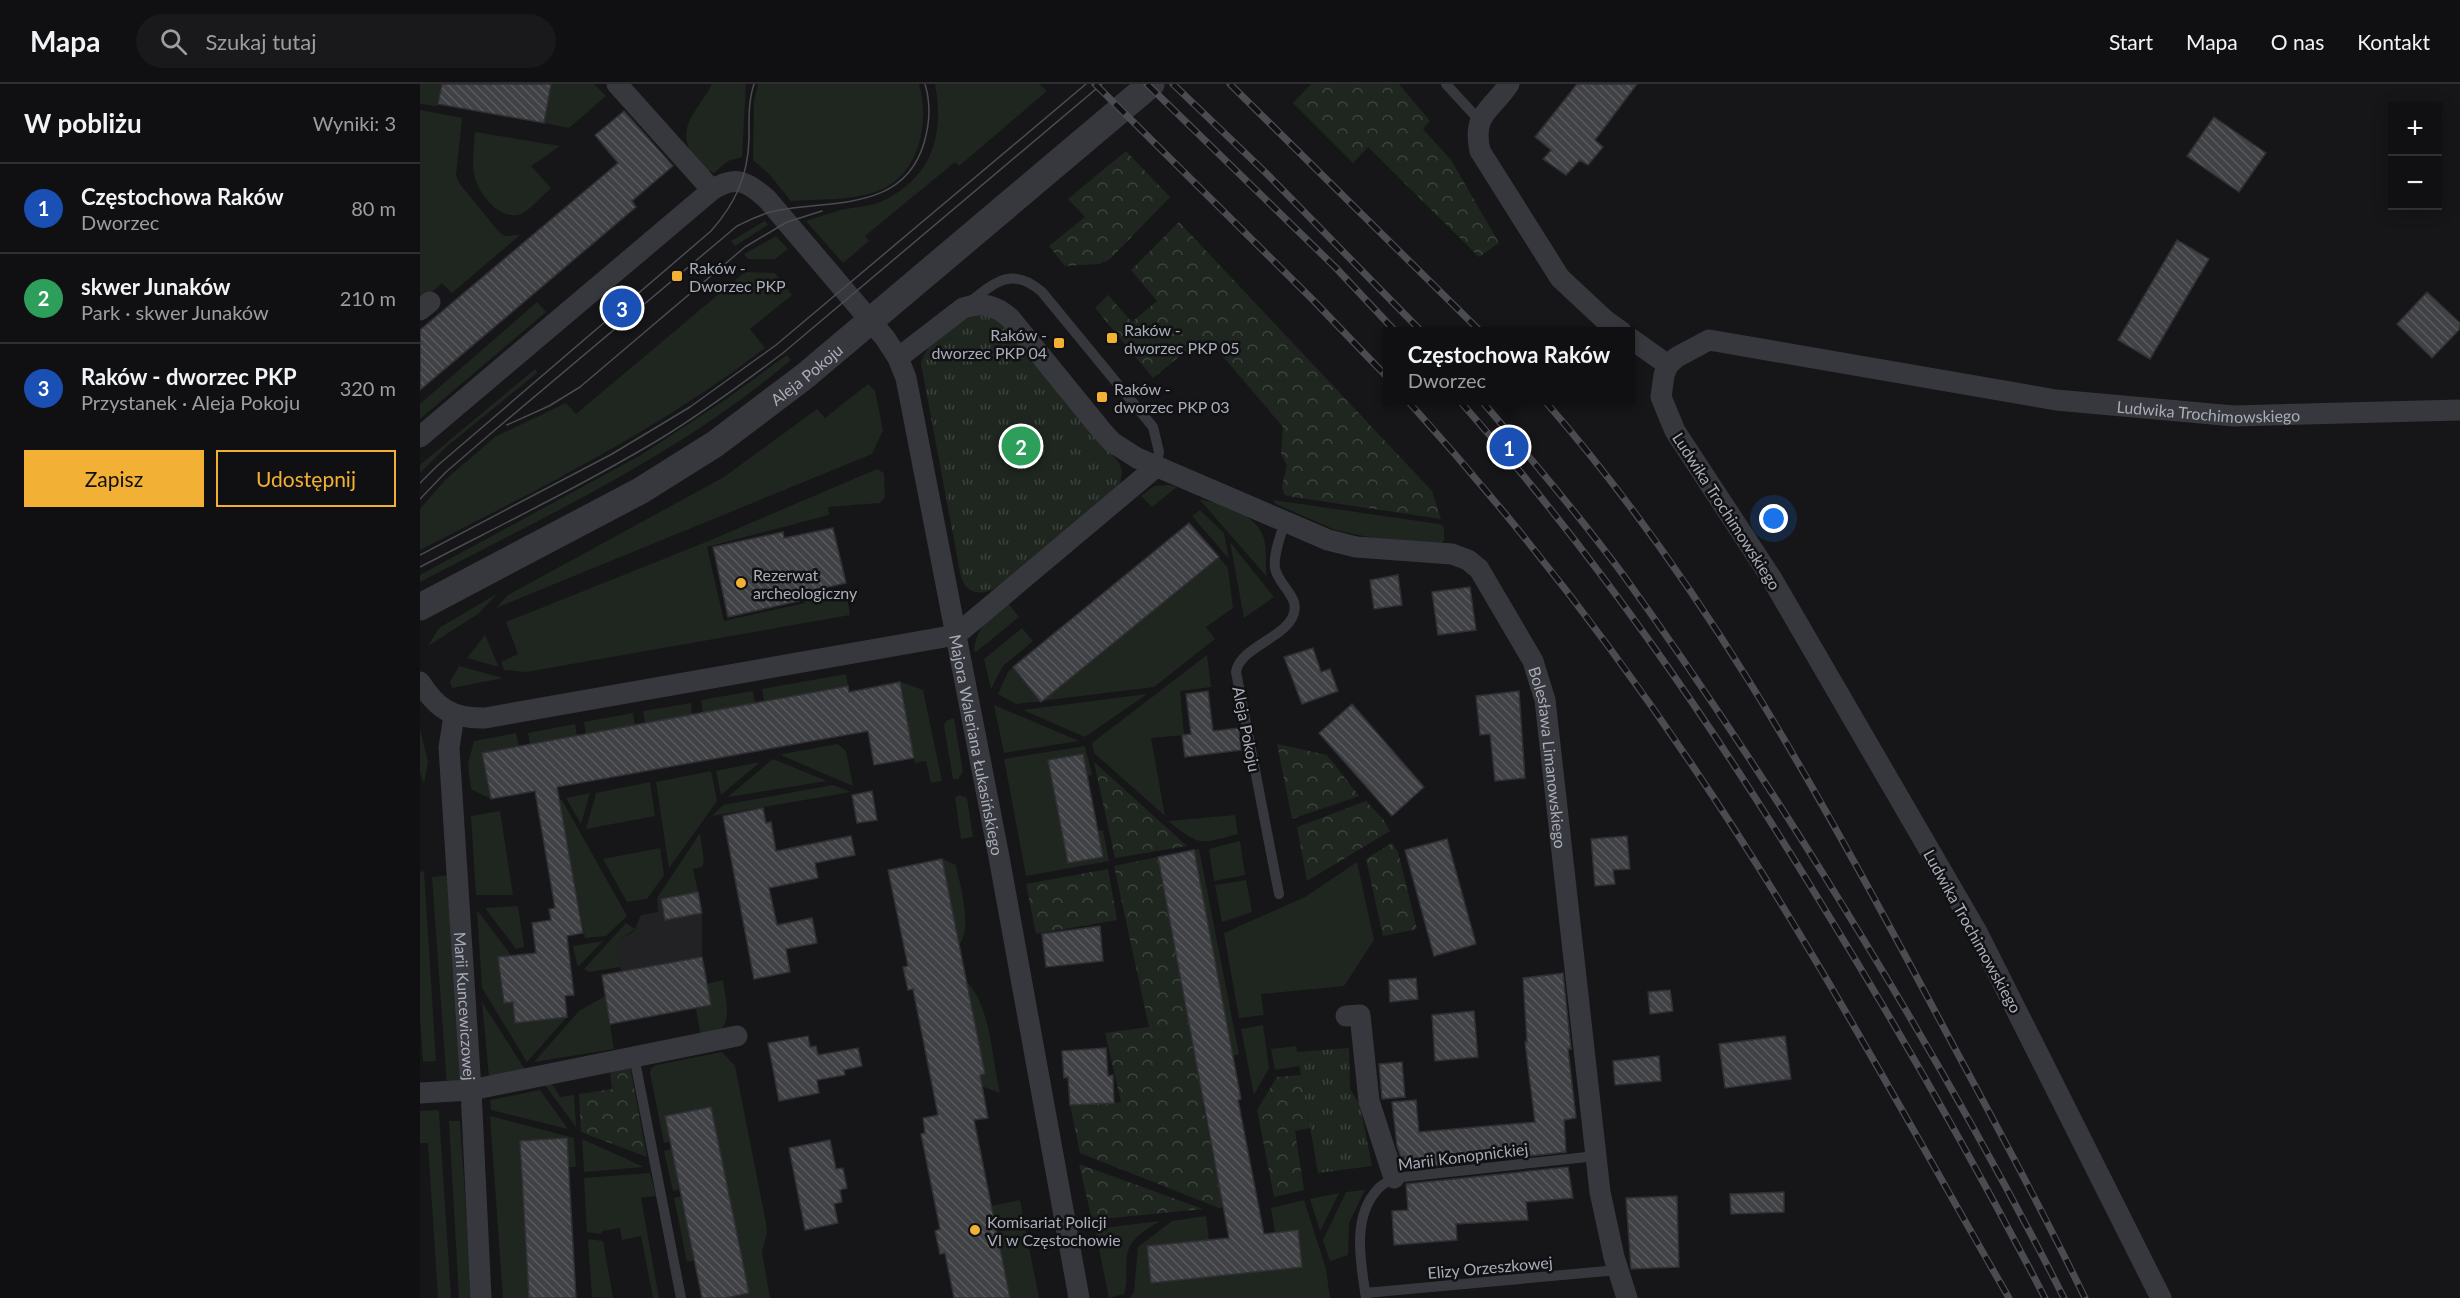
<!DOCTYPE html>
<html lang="pl">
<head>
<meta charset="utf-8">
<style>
	body { margin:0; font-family:Lato,sans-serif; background:#19191b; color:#f1f3f6 }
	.controls { position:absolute; right:18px; top:18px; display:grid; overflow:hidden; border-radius:0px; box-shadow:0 3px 15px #0003 }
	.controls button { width:54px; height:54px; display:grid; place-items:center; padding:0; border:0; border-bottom:2px solid #303032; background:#101012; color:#f1f3f6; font:30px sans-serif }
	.you { position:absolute; left:1354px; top:435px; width:21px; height:21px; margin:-15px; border:4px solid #fff; border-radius:50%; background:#1a73e8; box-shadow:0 0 0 9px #1a73e833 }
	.badge { display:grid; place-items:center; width:39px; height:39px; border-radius:50%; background:#f2b134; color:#fff; font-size:20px; font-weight:700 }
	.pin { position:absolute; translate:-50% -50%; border:3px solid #fff; box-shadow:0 2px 6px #0006 }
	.popup { position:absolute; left:963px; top:243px; width:252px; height:78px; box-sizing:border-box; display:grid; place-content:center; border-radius:0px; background:#101012; filter:drop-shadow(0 2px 4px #0005); font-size:20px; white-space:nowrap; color:#9c9d9f }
	.popup b { font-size:22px; color:#f1f3f6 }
	.popup::after { content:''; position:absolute; left:50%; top:100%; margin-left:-12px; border:12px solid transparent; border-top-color:#101012 }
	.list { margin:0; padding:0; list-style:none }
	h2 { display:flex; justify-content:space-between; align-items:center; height:78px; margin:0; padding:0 24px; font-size:26px }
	h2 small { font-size:20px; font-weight:400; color:#9c9d9f }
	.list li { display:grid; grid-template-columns:39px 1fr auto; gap:18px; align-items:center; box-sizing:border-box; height:90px; padding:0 24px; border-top:2px solid #303032 }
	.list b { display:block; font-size:22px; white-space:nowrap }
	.list p { margin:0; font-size:20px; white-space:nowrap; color:#9c9d9f }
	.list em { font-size:20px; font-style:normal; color:#9c9d9f }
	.actions { display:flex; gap:12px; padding:18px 24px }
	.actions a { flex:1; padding:14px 0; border:2px solid #f2b134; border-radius:0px; text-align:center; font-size:21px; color:#f2b134 }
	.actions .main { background:#f2b134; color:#111 }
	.icon { flex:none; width:33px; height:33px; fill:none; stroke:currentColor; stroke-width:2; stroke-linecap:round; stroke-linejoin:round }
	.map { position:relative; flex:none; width:2040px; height:1214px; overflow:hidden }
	header { display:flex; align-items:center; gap:36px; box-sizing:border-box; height:84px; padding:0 30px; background:#101012; border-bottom:2px solid #303032 }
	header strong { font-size:28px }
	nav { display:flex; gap:33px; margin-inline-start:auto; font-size:21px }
	.search { width:420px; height:54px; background:#19191b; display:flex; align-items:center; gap:15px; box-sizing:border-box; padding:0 21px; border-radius:33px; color:#9c9d9f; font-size:22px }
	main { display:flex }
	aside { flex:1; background:#101012 }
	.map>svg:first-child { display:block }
</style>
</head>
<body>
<header>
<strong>Mapa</strong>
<div class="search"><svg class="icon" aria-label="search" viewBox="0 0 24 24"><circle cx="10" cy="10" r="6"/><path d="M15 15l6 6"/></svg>Szukaj tutaj</div>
<nav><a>Start</a><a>Mapa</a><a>O nas</a><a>Kontakt</a></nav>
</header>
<main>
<aside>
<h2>W pobliżu<small>Wyniki: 3</small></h2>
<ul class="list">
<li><span class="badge" style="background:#1a4fb4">1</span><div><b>Częstochowa Raków</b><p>Dworzec</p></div><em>80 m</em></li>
<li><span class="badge" style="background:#2e9e5b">2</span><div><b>skwer Junaków</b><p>Park · skwer Junaków</p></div><em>210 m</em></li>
<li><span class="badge" style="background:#1a4fb4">3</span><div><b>Raków - dworzec PKP</b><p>Przystanek · Aleja Pokoju</p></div><em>320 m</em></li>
</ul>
<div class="actions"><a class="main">Zapisz</a><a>Udostępnij</a></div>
</aside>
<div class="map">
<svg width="2040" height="1214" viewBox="0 0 2040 1214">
	<defs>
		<pattern id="forest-crowns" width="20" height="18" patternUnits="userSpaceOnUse" patternTransform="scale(1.5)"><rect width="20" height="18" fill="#1e261f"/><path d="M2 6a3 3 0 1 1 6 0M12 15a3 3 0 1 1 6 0" fill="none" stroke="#3c433d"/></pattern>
		<pattern id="park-tufts" width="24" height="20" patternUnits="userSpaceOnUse" patternTransform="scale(1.5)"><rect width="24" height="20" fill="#1e261f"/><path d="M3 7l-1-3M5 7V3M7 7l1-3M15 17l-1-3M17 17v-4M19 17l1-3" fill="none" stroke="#3c433d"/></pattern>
		<pattern id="building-back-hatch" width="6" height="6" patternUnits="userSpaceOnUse" patternTransform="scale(1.5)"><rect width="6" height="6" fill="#404145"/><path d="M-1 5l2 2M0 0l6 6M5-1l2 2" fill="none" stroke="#595a5e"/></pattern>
	</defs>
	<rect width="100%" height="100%" fill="#161618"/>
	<path fill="#222225" d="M278,807L282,829V873L291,921L190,940L181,892L201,888L195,858L214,847L221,831L238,828L237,814Z"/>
	<path fill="#1e261f" d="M0,0H22L17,22L0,20Z
		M131,0H174L186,12L149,44L124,39Z
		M292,0H326L322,73L308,77L294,89C274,81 260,59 269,38C275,24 286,13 292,0Z
		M338,0H499C510,38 500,91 458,107C431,117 400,115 371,117L349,90L333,76L334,17Z
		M515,0H619L627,7L539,82L535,78L445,152L449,157L423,179L386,137C398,133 409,129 421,126C433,123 446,123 458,119C511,96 525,53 515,0Z
		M0,26L42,34L36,91L39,99L79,148L85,152L100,151L32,209L22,199L0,219Z
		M55,48L140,62L111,82L131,104C122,112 113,123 103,129C82,140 57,109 54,90C52,77 54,62 55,48Z
		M345,137L348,141L315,162L311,157Z
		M356,152L368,165L355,175H328L324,170Z
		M325,188L355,189L372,211L330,245L345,264C239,346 119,405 0,466V425L26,395L75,353L146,319L156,330Z
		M117,218L126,228L0,335V320Z
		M367,271L371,276C260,370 128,431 0,498V491L221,371L302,318Z
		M115,285L117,289L26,363L0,389V381Z
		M448,300L455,307L463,346L452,370L76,524L88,511L304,393L397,325L405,334Z
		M457,385L464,389L465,414L460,419L408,423L409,431L287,463L304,537L385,519L384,514L426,505L430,531L106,588L84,586L81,578L98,570L86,538L286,458Z
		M749,401L757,403L732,423L721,412L734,402Z
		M779,415C802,420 838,430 844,455C847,467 845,480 847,493Z
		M853,416L1019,440L1024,443V456L1021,460H981L915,446L856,420Z
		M780,426L804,449L809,475L772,432Z
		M810,458L854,513L824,534Z
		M799,473L808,484L813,524L786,543L795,555L734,603L596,620L578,610L588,588L593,583L621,618Z
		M78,509L58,530L8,562L19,544Z
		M588,519L599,533L556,568L554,567C556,542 571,534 588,519Z
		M602,544L613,557L583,582L571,605L564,575Z
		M65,551L79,583L47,574Z
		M787,571L791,603L760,607L764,651L731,654L745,732L674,669L672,659Z
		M39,582L83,594L32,604L30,598Z
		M426,590L428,602L344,618L342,605Z
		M481,598L503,606L522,697L511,699L506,677L495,679Z
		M333,607L335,619L283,629L281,616Z
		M727,610L665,653L603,626Z
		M271,619L272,631L225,639L223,627Z
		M574,621L659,657L584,669Z
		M213,629L215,641L166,650L164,638Z
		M534,634L543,688L538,695H533L524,642L526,637Z
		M155,640L157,651L110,660L108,649Z
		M0,645L8,678L4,699L0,688Z
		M96,649L99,662L62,669L71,715L51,705L48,680L54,657Z
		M418,660L426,667L433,702L363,672L362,670Z
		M665,662L672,691L667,692L663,670L628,677L648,779L683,772L678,747L683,746L689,777L606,792L584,675Z
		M353,675L407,697L308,713Z
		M340,678L301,711L296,687Z
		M291,687L297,717L249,784L236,698Z
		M230,698L235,732L166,745L176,709Z
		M413,701L431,708L292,732L303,721Z
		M170,709L161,740L146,714Z
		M540,711L547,714L553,753L541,755L535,713Z
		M139,716H142L207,832L186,852L165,854Z
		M80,727L93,811H56L51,732Z
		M815,731L818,750C779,760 781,763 748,737Z
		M280,749L284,778L282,783L273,785L278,808L237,814Z
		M820,757L825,791L794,797L789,765Z
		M240,764L244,791L227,815L207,818L183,775Z
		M779,765L819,970L813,972L774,766Z
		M522,775L536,781C540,801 553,844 539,861Z
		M937,778L954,856L924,902L841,910L844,931L819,934L804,849L885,813Z
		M4,787L16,977L3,978L0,931V788Z
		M29,791L41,1001L27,1002L12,793Z
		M826,796L832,828L802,838L795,801Z
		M98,822L104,863L96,865L65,824Z
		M57,826L91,871L78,874L83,918H93L95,939L147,933L107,978L62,904Z
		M206,839L215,845L196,858L200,883L169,888L164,885Z
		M183,857L159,882L157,881L153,862Z
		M303,896C304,909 312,933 302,944C298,949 287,951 281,954L276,924L291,921L287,900Z
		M547,898C571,923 572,975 580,1009L561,1002L514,1011L512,1001L565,990Z
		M185,912L194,965L114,978L159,927Z
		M62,918L106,987L69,993Z
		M843,941L849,984L834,1011L821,945Z
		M876,962L880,982L855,986L851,965Z
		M302,968L315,982L346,1139L347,1149L342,1168L350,1214H306L329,1209L251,1057L244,1059L230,989L231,985L236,981Z
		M129,995L140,1013L154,1011L156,1043L122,997Z
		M120,1006L148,1045L71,1026L70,1016Z
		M18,1026L19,1029L31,1214H18L8,1059H0V1027Z
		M70,1032L154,1054L156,1083H149L100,1058L109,1214H83Z
		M29,1037H40L52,1214H39Z
		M162,1055L224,1083L164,1088Z
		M252,1065L260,1105L253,1107L244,1067Z
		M230,1089L236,1112L221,1114L239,1214H233L221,1152L202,1156L200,1144L182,1147L181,1150L167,1148L164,1094Z
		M945,1106L929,1139L928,1171L910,1177L903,1156L926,1108Z
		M919,1109L900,1147L890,1115Z
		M261,1112L275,1176L267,1178L254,1114Z
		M600,1116L603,1133L574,1138L571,1122Z
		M884,1116L906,1185L910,1214H710L714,1208L718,1163L752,1137L786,1132L789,1156L727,1162L731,1199L881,1183L878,1146L855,1149L851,1124Z
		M740,1137C729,1144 712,1153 708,1167C704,1180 709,1196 704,1210L689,1214L675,1145Z
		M605,1143L619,1214H590L576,1148Z
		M168,1155L183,1157L193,1214L172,1213Z"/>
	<path fill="url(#forest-crowns)" d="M891,0H979L1010,37L1003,45L1031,76L1079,159L1059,173L948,63L933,79L873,19Z
		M706,67L750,113L689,176L679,180L645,182L629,162L665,133L648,115Z
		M759,138L1012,407L1021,435L867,412L864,410L862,402L867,382L861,369L863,343L789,256L770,271L766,267L733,294L675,224L688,211L712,238L737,217L711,186Z
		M857,660L907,671L939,712L872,735Z
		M674,678L767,762L695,774Z
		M946,717L963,735L970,747L887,797L877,743Z
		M972,759L978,768L997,845L963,852L946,775Z
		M738,773L785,1021L783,1022L803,1123L799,1124L660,1069L650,1021L701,1018L685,949L729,943L694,782Z
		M688,785L697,836L616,850L606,800Z
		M210,982L227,1073L161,1048L159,1010L192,1005L190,987Z
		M881,991L890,1044L875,1047L884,1106L854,1113L837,1026L857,993Z
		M659,1080L783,1125L672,1136Z"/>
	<path fill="url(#park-tufts)" d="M553,231L567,232L586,242L699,379L702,387L700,401L576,504C560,512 547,510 541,493L501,280C503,262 536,236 553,231Z
		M929,964L930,1005L940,1021L952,1082L898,1089L877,968Z"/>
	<path fill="url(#building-back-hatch)" stroke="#303034" stroke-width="1.5" d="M22,0H131L124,39L18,20Z
		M1157,0H1217L1175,56L1183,63L1168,81L1160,76L1146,91L1123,75L1131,66L1115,53Z
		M204,27L253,82L212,117L216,123L0,306V246L198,79L175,51Z
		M1794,33L1846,69L1819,108L1767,72Z
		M1757,156L1789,175L1730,275L1698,256Z
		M2007,208L2040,239V245L2012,274L1977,240Z
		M769,439L799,473L621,618L593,583Z
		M413,444L426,499L377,510L379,517L308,533L293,463L363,448L364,454Z
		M978,491L982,521L954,525L950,496Z
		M1050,503L1056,546L1018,551L1012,508Z
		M893,564L901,588L910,585L918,607L882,620L864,573Z
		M480,598L494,674L454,681L448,647L137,703L163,849L147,852L154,911L145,912L147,933L95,939L93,918L84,919L78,873L116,869L112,839L131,836L129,825L135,824L115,707L71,715L62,669L428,602L429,608Z
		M788,607L793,647L819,644L821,666L765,673L762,651L771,650L766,610Z
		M1099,607L1105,694L1075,697L1070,650L1060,651L1056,612Z
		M932,620L1004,703L972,732L899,649Z
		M663,670L683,773L648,779L628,676Z
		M452,707L457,736L437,739L432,711Z
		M343,724L346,739L351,738L356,767L431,752L435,771L395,779L398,794L349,804L357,841L392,834L397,859L366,865L370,888L334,895L303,732Z
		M1207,752L1210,785L1193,786L1195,800L1175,802L1171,755Z
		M1027,755L1056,860L1014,872L985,766Z
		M774,766L821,1015L818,1016L844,1150L878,1146L882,1183L731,1199L727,1162L809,1154L738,773Z
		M522,775L565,990L560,991L568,1034L554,1036L590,1214H534L525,1169L520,1170L515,1147L520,1145L501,1050L505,1049L503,1034L518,1031L493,905L488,906L483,883L488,882L468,786Z
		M278,808L282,829L245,836L241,815Z
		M680,842L683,877L626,883L622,850Z
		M282,873L291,921L190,940L182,891Z
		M1143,889L1151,965H1148L1156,1034L1144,1036L1146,1068L985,1085L984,1072L981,1073L977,1062L972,1018L996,1016L999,1048L1115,1038L1105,958H1107L1103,894Z
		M996,894L998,915L970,918L969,896Z
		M1250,906L1253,927L1230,930L1228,908Z
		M1054,927L1058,973L1015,977L1012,931Z
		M388,952L390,963L396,962L398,971L438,964L442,982L424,986L425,991L397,996L399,1009L359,1017L348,959Z
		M1365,952L1371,995L1305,1004L1299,960Z
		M686,964L688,992L693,991L694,1019L650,1021L648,993L644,994L642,967Z
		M1239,972L1241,997L1195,1001L1193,977Z
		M982,978L985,1013L962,1015L959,980Z
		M291,1023L329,1209L306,1214H282L245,1032Z
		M147,1054L156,1214H109L100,1057Z
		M410,1056L416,1085L423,1084L427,1104L420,1106L422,1118L414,1120L418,1139L385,1146L369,1064Z
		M1148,1083L1153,1114L1106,1118L1108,1136L1036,1140L1037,1156L974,1161L972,1127L988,1126L986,1100Z
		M1364,1108V1128L1311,1130L1310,1110Z
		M1257,1112L1259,1183L1211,1185L1206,1114Z"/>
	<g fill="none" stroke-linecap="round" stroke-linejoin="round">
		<path stroke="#37383d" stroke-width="10" d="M1026,0L1059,36
			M550,218C575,198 593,182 622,208L733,343L739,368L736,383
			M859,810L816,588C819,565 861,555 872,534C883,514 858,502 855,484C853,470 861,452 864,439
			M214,972L261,1214
			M945,1209L1198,1186
			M946,1214C941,1180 931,1133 958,1105C962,1100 969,1097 974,1094L1176,1072"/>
		<g stroke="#37383d" stroke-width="21">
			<path d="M197,0L292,106"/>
			<path d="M1089,0C1070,28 1052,30 1060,67L1140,194L1185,236L1202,248"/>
			<path d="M0,226L10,218"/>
			<path d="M1210,254L1248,281"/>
			<path id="s1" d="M478,274L543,224C562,218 575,221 590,234L682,347L692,358L717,374L908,456L936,463L1032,470L1048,476L1059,485L1113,577L1125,616L1180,1108L1194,1173L1207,1214"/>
			<path id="s2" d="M0,353L292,106C315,91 327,97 347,115L465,254L478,274L486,294L579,773L659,1214"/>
			<path d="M536,551L736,383"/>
			<path d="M0,598C17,625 33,635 65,634L536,551"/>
			<path id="s3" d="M34,631L29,664L51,1006L61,1214"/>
			<path d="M926,932L940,931L949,1017L974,1094"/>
			<path d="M0,1009L51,1006L317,952"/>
			<path id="s4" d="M1741,1214L1557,848L1352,495L1255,347L1241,313L1244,291L1248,281L1257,273L1289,256L1636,316L1814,332L2040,326"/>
		</g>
		<path stroke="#37383d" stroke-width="27" id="s5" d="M0,523L220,407L295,360L385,292L731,0"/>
		<path stroke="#4a4c52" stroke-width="1.5" d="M87,341L129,322L160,303L325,163L367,138L402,127
			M0,399L17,382L291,147C315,120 328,92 329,55C329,37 328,18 334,0
			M0,415L26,388L69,351L317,142C330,136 344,128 360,126C413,116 484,127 504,59C510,39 511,20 505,0
			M0,471L192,370L270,323L356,261L666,0
			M0,483C79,442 159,403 235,358C280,331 322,300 363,269L682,0"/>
		<g stroke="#4a4c52" stroke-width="7">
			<path id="rail" d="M675,0L893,216L968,294
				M727,0L916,184L976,248
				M753,0L846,89L1002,248
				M810,0L1061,248
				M987,316C1091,431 1186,553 1272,681C1388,852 1486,1035 1589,1214
				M1039,316C1178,473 1296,646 1404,824C1482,951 1556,1081 1625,1214
				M1061,316C1110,374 1159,431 1204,492C1273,588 1339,687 1402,788C1488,926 1570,1068 1644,1214
				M1124,316C1278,492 1391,695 1501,901C1556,1005 1614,1108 1665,1214"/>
		</g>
		<use href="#rail" stroke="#111113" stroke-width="4.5" stroke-dasharray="14" stroke-linecap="butt"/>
	</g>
	<g fill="#f2b134" stroke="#111113" stroke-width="2">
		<rect x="251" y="186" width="12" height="12" rx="3"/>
		<rect x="686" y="248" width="12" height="12" rx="3"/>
		<rect x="633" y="253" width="12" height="12" rx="3"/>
		<rect x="676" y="307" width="12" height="12" rx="3"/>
		<circle cx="321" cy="499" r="6"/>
		<circle cx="555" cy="1146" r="6"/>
	</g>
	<g text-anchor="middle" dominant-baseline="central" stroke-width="5" stroke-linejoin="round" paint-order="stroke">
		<g font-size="16" fill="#a8adb8" stroke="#111113" text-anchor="start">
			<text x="269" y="183">Raków -<tspan x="269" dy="18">Dworzec PKP</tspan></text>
			<text x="704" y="245">Raków -<tspan x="704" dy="18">dworzec PKP 05</tspan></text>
			<text x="627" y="250" text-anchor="end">Raków -<tspan x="627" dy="18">dworzec PKP 04</tspan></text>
			<text x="694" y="304">Raków -<tspan x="694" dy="18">dworzec PKP 03</tspan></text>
			<text x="333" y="490">Rezerwat<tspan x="333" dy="18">archeologiczny</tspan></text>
			<text x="567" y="1137">Komisariat Policji<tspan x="567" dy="18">VI w Częstochowie</tspan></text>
		</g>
		<g font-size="16" fill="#a8adb8" stroke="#111113">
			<text stroke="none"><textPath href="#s5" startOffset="452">Aleja Pokoju</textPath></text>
			<text stroke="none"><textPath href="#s4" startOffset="1618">Ludwika Trochimowskiego</textPath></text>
			<text transform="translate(1307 427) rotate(57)">Ludwika Trochimowskiego</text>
			<text transform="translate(827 645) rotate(79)">Aleja Pokoju</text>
			<text stroke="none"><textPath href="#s2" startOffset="1046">Majora Waleriana Łukasińskiego</textPath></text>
			<text stroke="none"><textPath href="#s1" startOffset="892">Bolesława Limanowskiego</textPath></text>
			<text transform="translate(1553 847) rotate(61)">Ludwika Trochimowskiego</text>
			<text stroke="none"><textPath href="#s3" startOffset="292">Marii Kuncewiczowej</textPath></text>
			<text transform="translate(1043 1072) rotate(-7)">Marii Konopnickiej</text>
			<text transform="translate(1070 1183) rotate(-5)">Elizy Orzeszkowej</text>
		</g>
	</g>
</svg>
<div class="controls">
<button>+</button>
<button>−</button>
</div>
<div class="you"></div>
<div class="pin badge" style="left:1089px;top:363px;background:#1a4fb4">1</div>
<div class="popup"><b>Częstochowa Raków</b>Dworzec</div>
<div class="pin badge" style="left:601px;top:362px;background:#2e9e5b">2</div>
<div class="pin badge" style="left:202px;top:224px;background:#1a4fb4">3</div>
</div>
</main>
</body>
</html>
